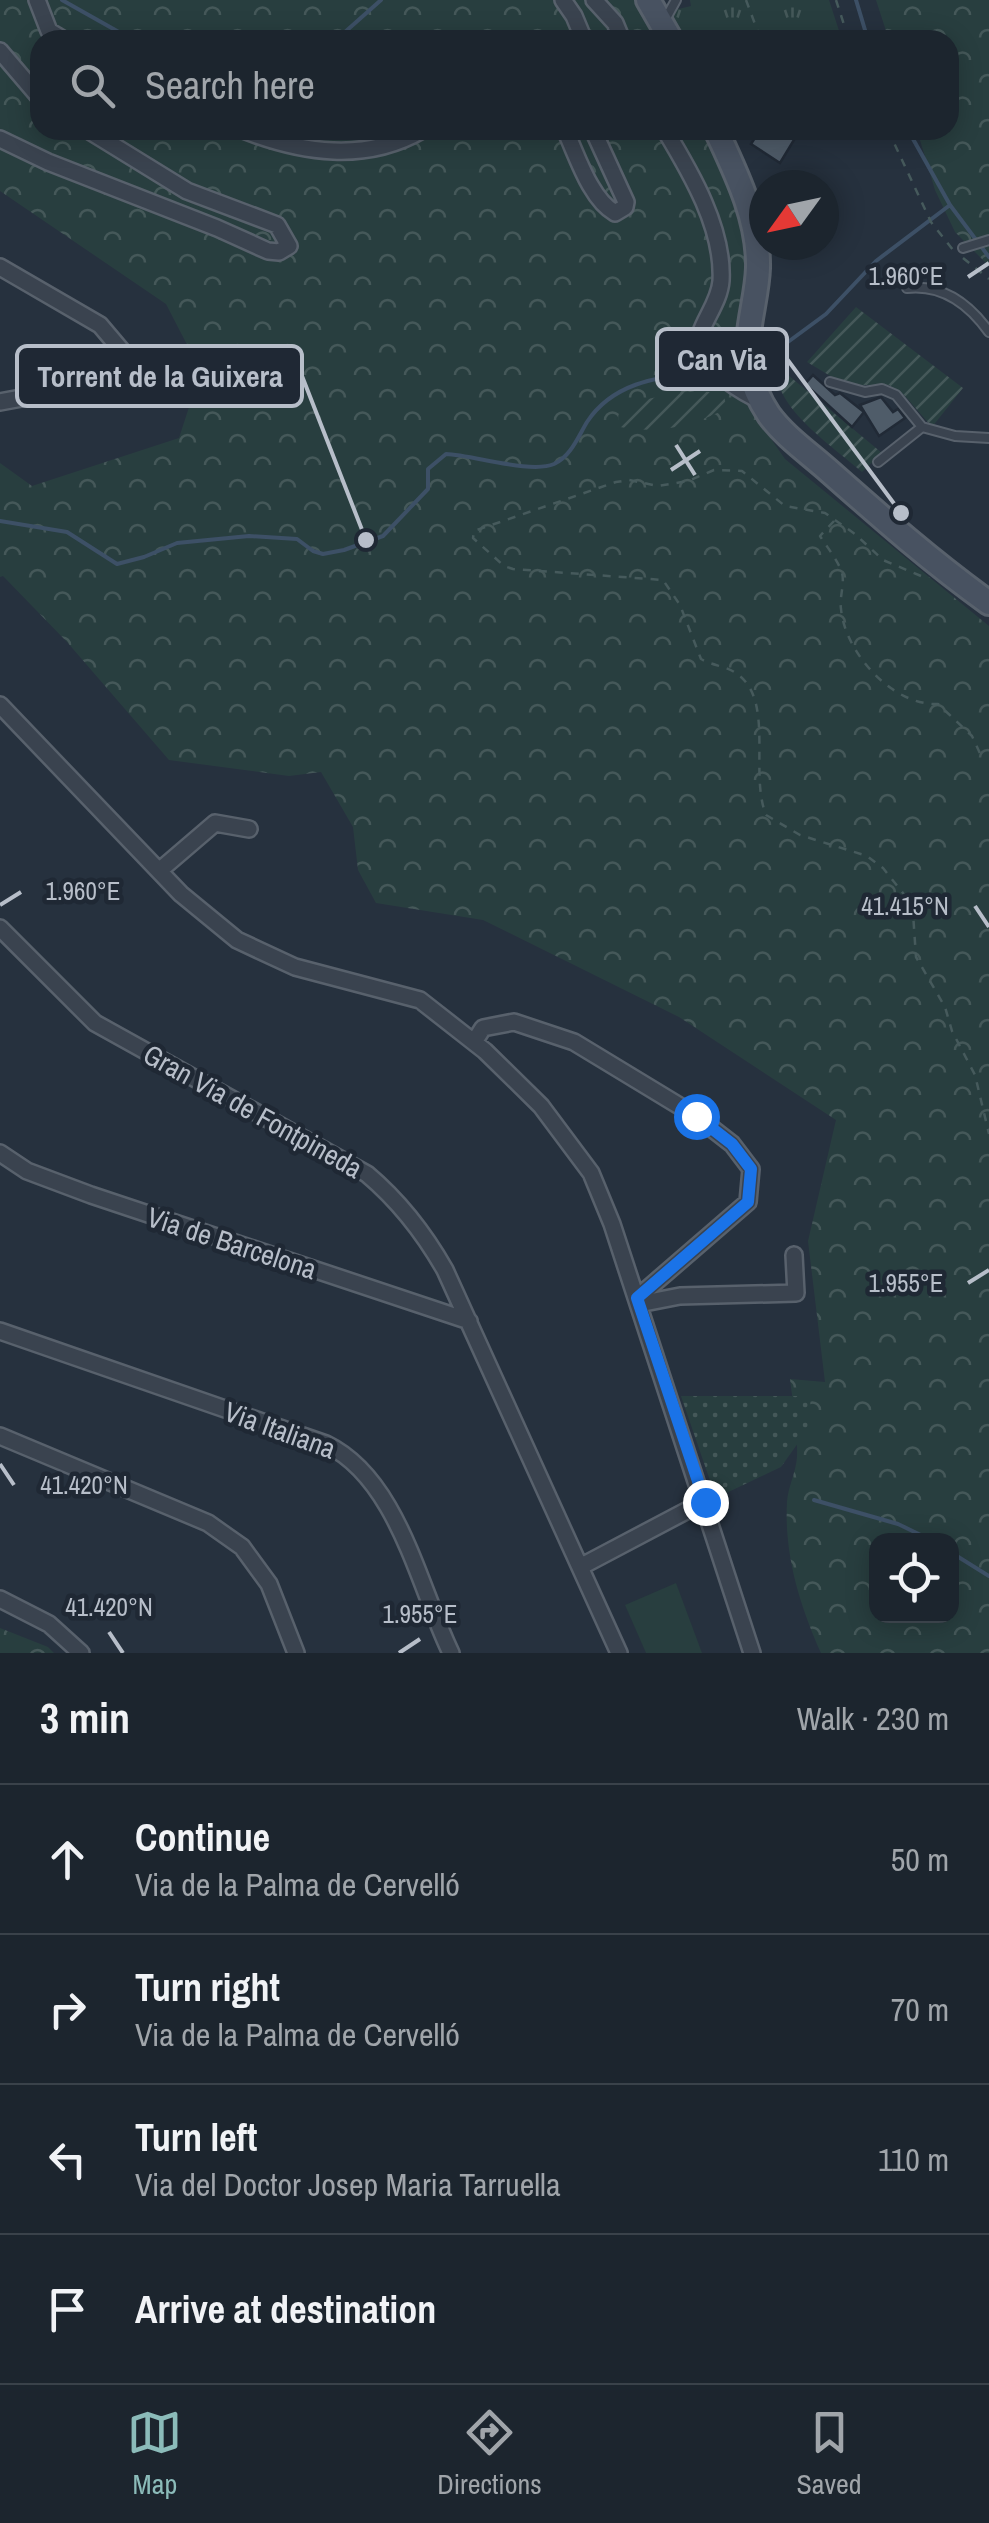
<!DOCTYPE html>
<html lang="en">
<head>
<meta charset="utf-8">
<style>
	body { margin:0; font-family:"Archivo Narrow",sans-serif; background:#29313a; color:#f1f3f6 }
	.controls { position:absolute; right:30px; bottom:30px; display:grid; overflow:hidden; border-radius:20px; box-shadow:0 5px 25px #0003 }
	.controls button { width:90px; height:90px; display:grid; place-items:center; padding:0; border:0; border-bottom:2px solid #3a424a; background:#1c252e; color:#f1f3f6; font:50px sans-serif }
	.compass { position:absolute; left:749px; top:170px; width:90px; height:90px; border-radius:50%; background:#1c252e; box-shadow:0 5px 25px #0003; rotate:237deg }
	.stop { position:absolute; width:30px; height:30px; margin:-22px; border:8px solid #1a73e8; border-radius:50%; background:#fff }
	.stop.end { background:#1a73e8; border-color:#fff; box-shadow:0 2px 10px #0008 }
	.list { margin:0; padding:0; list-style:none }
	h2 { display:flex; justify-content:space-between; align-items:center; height:130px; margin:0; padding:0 40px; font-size:42px }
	h2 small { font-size:32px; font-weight:400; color:#a0a5aa }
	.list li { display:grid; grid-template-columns:65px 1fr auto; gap:30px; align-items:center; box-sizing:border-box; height:150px; padding:0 40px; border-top:2px solid #3a424a }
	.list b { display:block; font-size:38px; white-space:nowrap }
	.list p { margin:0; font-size:32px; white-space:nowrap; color:#a0a5aa }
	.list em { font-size:32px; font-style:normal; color:#a0a5aa }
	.icon { flex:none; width:55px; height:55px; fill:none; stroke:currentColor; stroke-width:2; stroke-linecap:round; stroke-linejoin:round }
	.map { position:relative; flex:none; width:989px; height:1653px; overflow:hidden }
	.search { position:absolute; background:#1c252e; box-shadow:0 5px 25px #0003; left:30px; right:30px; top:30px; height:110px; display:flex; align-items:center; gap:25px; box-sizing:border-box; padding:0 35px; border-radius:30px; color:#a0a5aa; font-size:38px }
	.sheet { height:730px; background:#1c252e }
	nav { display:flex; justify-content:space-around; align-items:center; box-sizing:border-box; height:140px; border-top:2px solid #3a424a; background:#1c252e; font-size:28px; color:#a0a5aa }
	nav a { display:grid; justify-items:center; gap:5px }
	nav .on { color:#8bbbb9 }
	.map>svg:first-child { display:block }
</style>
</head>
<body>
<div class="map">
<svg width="989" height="1653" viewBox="0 0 989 1653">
	<defs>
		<pattern id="grass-tufts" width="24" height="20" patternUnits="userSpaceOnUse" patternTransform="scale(2.5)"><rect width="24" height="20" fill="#283e3f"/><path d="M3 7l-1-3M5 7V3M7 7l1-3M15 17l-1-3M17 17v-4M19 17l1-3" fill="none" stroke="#455859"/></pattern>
		<pattern id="forest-crowns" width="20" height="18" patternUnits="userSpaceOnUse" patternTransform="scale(2.5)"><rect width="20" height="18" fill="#283e3f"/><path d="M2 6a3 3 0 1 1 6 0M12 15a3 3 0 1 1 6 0" fill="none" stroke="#455859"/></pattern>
		<pattern id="park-dots" width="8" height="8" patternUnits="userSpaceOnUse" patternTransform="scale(2.5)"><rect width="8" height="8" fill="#283e3f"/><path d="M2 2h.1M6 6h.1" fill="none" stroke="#455859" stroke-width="1.8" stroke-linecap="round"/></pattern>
		<pattern id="garden-furrows" width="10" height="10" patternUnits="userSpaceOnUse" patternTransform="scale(2.5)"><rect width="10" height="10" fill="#283e3f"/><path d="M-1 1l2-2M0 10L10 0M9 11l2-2" fill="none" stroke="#455859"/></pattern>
	</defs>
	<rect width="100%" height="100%" fill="#26313e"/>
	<path fill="url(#grass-tufts)" d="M690,0H829L842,40H681L666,12L691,6Z"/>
	<path fill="url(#forest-crowns)" fill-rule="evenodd" d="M0,0H637L657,40H40V130H703L745,224L748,269L735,387L785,459L989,626V1653H821C800,1606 784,1555 787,1502C788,1487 796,1472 797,1457C798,1431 793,1405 790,1379L825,1382L808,1241L836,1120L679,1017L483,920L376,903L358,870L353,827L321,772L289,776L169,760L67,642L3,576L0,577V463L32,486L179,438L205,358L196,362L166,304L0,191ZM876,1540H952V1616H876Z
		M876,0H989V266L955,232L935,190L917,130H949V40H889Z
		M0,1628L48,1647L54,1653H0Z"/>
	<path fill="url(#park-dots)" d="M681,1396H811L808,1429L781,1467L716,1498Z"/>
	<path fill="url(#garden-furrows)" d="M856,307L963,388L932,427L905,396L889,385H857L832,377L807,362Z
		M777,375H788L882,453L862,472C836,449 779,411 777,375Z
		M696,391L723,393L727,408C692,427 659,434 620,427C619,421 616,416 621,411C631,398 679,394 696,391Z"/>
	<path fill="#283e3f" d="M676,1583L702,1653H646L625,1605Z"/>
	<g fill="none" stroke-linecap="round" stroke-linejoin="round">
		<path stroke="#3d5066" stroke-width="4" d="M62,0L133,40
			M856,0L868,40
			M336,40L381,0
			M908,130L950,205L989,257
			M773,353L826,314L876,261L950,205
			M0,521L67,532L117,564L144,557L177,543L249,536L297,539L313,551L323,554L344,550L383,536L428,489V469L446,454C473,455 531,474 554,464C571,456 578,437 587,422C612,384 655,377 697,373
			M814,1500L898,1524L931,1540
			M952,1553L989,1576"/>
	</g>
	<path fill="#4f5c69" stroke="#212a36" stroke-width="2.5" d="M760,130H800L780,163L751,144Z
		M813,375L835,395L840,393L864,412L852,427L805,384Z
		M881,397L893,412L898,409L905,418L879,436L860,405Z"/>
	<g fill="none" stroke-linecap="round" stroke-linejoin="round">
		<g stroke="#58616c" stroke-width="12">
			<path id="service" d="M665,20L676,0
				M963,248L989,240
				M907,288C943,284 969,304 989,332
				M830,382L865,392L882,389L896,395L922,427L955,436L989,438
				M878,462L922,427"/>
		</g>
		<g stroke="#58616c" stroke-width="20">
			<path id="minor" d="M37,0L49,31L64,40
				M563,0L574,16L584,40
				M594,0L615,23L622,40
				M0,51L40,98
				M243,130C302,153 365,163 422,130
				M565,130C577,155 590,199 615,213L625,207L626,202L593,130
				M665,130C691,173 724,229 721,281C719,308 692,331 700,353C706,369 744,394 760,400
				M0,139L48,162L217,228L268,251L279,252L289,246L277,225L187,191L88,130
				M0,267L100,325L122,351L118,370L103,383L0,402
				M711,365L748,349
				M0,705L181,894L237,940L295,967L420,1000L485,1051L541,1106L591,1173L612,1224L752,1653
				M159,871L215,823L249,829
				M0,928L95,1023L367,1174C399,1201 424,1233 445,1270L619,1653
				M474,1042L483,1028L514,1022L574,1042L696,1116L732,1144L751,1169L748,1202L637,1298
				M0,1153L27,1171L91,1195L469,1321
				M639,1304L680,1296L796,1293L794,1255
				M0,1331L326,1444C398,1479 418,1585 451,1653
				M0,1436L208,1523L242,1547L269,1584L296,1653
				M580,1567L705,1501
				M0,1599L49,1624L81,1653"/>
		</g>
		<g stroke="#58616c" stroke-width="28">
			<path id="secondary" d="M648,0L671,40
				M716,130C736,173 759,219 758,268C757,300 744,333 749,366C752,384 759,400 769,415C785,437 810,454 830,472C882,518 933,563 989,603"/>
		</g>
		<path stroke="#465a5c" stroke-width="2.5" stroke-dasharray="8 8" stroke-linecap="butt" d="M746,0L761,40
			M836,0L849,40
			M888,130L931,222L953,250
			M963,258L989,279
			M834,521L820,536C827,547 836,558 841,570C846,582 839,596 841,609C845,653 893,706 938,704L972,736L983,760
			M921,576L883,560L855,534L825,513L785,506L742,471L714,470L688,481L658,486L629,480L616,482L474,531L473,538L504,566L513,569L663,580L680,605L701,659C713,666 727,666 737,674C775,700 749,773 766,815L800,835L867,856L883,868L903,893L913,913L916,957L945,1007L952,1031L975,1075L989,1134"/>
		<use href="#service" stroke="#3a434f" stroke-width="8"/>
		<use href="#minor" stroke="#3a434f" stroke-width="15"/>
		<use href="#secondary" stroke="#485261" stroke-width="22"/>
	</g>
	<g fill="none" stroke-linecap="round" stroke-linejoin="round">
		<path stroke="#1a73e8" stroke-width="12" d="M696,1116L732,1144L751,1169L748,1202L637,1298L705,1502"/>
	</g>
	<path fill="none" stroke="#b7bec9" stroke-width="4" d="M968,277L989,263M676,445L695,475M671,470L700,451M0,905L21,892M975,906L989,927M968,1283L989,1270M0,1464L14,1485M109,1632L123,1653M399,1653L420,1639"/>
	<g text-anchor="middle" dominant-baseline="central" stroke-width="9" stroke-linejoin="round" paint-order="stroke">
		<g font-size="28" fill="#b7bec9" stroke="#1f2834">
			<text transform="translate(253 1111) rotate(29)">Gran Via de Fontpineda</text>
			<text transform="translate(232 1243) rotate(18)">Via de Barcelona</text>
			<text transform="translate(280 1430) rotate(20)">Via Italiana</text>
		</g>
	</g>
	<g font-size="25" text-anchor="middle" fill="#b7bec9" stroke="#1f2834" stroke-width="9" stroke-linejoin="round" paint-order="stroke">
		<text x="906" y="285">1.960°E</text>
		<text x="83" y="900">1.960°E</text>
		<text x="905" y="915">41.415°N</text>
		<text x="906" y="1292">1.955°E</text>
		<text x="84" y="1494">41.420°N</text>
		<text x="109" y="1616">41.420°N</text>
		<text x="420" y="1623">1.955°E</text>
	</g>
	<path fill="none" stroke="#b7bec9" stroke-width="4" d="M901 513L787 359M366 540L302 376"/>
	<g fill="#b7bec9" stroke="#1f2834" stroke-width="4">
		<circle cx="901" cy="513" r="10"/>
		<circle cx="366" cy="540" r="10"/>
	</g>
	<g fill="#1f2834" stroke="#b7bec9" stroke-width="4">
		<rect x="657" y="329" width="130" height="60" rx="10"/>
		<rect x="17" y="346" width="285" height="60" rx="10"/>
	</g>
	<g font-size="30" text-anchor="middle" font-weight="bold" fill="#b7bec9">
		<text x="722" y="370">Can Via</text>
		<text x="160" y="387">Torrent de la Guixera</text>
	</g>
</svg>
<div class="controls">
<button><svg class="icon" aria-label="locate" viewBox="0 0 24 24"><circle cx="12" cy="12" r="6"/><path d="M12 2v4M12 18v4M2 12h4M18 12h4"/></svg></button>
</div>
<svg class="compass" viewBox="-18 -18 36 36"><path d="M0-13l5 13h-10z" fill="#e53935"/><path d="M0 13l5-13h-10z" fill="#a0a5aa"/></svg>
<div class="stop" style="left:696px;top:1116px"></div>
<div class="stop end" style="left:705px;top:1502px"></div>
<div class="search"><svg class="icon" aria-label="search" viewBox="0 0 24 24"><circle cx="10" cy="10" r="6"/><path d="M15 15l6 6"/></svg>Search here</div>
</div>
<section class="sheet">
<h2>3 min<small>Walk · 230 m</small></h2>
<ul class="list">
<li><svg class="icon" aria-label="ahead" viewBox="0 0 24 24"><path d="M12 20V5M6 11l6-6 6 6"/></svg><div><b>Continue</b><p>Via de la Palma de Cervelló</p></div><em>50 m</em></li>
<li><svg class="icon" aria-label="right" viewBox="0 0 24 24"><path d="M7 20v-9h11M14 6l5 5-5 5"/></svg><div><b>Turn right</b><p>Via de la Palma de Cervelló</p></div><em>70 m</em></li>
<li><svg class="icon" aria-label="left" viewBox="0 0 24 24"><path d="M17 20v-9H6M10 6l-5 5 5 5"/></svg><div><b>Turn left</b><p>Via del Doctor Josep Maria Tarruella</p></div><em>110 m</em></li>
<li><svg class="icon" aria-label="arrive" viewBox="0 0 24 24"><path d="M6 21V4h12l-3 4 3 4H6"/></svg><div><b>Arrive at destination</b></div></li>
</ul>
</section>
<nav>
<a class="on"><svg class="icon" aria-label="map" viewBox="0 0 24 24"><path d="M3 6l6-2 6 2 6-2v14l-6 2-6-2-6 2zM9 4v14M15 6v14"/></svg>Map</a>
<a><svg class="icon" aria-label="directions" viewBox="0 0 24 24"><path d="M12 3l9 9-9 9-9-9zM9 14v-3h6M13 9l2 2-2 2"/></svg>Directions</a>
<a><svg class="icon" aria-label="saved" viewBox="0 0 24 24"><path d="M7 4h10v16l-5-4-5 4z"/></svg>Saved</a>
</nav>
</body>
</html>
